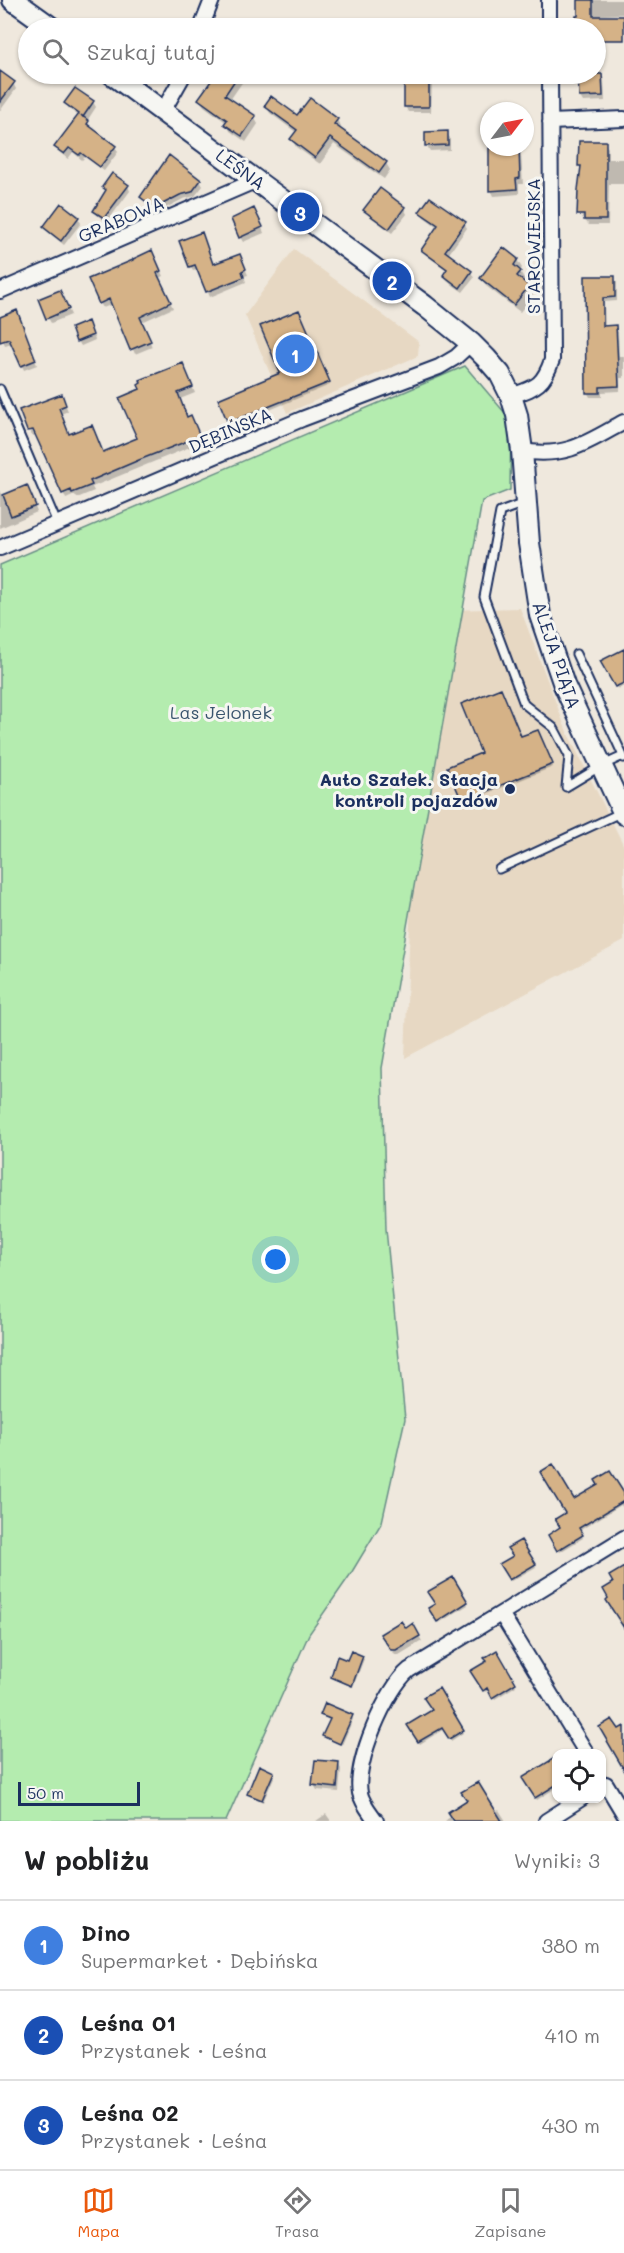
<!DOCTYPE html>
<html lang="pl">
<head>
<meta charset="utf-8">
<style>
	body { margin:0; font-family:Mali,sans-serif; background:#f2f2f2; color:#202124 }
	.controls { position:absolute; right:18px; bottom:18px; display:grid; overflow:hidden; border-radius:12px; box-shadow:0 2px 4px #0004 }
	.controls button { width:54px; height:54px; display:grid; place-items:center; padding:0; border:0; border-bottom:2px solid #e0e0e0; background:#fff; color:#202124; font:30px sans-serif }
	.compass { position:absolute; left:480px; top:102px; width:54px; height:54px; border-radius:50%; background:#fff; box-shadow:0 2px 4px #0004; rotate:58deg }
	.scale { position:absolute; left:18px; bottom:15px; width:122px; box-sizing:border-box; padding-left:6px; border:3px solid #1b2f5e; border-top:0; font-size:16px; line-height:21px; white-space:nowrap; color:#1b2f5e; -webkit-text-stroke:4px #f6f6f2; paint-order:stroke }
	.you { position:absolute; left:276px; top:1260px; width:21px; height:21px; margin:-15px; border:4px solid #fff; border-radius:50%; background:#1a73e8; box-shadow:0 0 0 9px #1a73e833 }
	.badge { display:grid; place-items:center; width:39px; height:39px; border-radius:50%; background:#ea580c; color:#fff; font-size:20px; font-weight:700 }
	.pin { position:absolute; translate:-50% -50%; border:3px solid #fff; box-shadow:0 2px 6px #0006 }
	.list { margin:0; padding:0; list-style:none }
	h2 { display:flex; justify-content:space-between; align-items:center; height:78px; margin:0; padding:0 24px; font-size:26px }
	h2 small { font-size:20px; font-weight:400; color:#757577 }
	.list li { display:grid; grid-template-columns:39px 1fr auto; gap:18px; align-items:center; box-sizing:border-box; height:90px; padding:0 24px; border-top:2px solid #e0e0e0 }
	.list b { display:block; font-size:22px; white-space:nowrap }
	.list p { margin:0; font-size:20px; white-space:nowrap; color:#757577 }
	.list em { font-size:20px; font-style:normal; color:#757577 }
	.icon { flex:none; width:33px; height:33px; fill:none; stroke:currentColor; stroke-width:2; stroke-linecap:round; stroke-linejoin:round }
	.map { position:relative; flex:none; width:624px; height:1821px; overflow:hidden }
	.search { position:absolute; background:#fff; box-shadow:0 2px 4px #0004; left:18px; right:18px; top:18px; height:66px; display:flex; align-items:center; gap:15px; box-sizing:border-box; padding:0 21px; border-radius:33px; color:#757577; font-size:22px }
	.sheet { height:348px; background:#fff }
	nav { display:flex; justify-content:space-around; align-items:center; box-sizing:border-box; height:84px; border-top:2px solid #e0e0e0; background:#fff; font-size:16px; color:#757577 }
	nav a { display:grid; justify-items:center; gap:3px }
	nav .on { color:#ea580c }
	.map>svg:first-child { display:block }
</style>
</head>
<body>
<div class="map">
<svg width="624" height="1821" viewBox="0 0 624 1821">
	<rect width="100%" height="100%" fill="#efe8dd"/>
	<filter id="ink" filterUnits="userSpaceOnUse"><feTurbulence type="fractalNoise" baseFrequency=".0167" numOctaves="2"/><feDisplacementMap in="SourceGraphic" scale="12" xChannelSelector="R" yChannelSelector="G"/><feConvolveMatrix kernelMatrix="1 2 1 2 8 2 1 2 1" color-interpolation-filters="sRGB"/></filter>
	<g filter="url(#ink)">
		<path fill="#e7d8c3" d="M294,249L419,342L418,356L287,413L245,315Z
			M520,608L567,732L624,846V941L405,1058L412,866L454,610Z"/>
		<path fill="#b4ecaf" stroke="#688e86" stroke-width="1.5" d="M465,366L511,420L510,490L482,501L382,1068L386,1229L405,1419L382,1522L350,1575L309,1634L226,1821H0V565Z"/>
		<path fill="#0003" d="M580,0H624V14L601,15L602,45H596V28H577V18H580Z
			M227,21L238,28H221Z
			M361,22L378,28H359Z
			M0,73L13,83L16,89L0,111Z
			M601,73L604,79L605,101L583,102L580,97V74Z
			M210,74H248L230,100L254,117L258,124L246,142L230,131L227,123L204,106L199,99L212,81Z
			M404,74H440L441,83H432L431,112H408L405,106Z
			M93,102L96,107L87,121L91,128L115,147L118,152L104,171L85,157L82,160L73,152L68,159L59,152L56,147L79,116L69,109L66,103Z
			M266,106L297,117L337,120L341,127L339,130L386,163L390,170L384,179L334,144L320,164L296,147L292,139L297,133L270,113Z
			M447,133L450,138V150L430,151L427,146Z
			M605,143L608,148V159H624V184H609L608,225H589L579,214L582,169L580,165Z
			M518,148L521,153L523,184H519V194L494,196L491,190Z
			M200,181L203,186L195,196L183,199L158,212L145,202L142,197Z
			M128,186L130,191L107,222L97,215L95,211L106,191L104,187Z
			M404,208L407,214L392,233L368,215L365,210Z
			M421,212L464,223L467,228L448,255L471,272L474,278L463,292L447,281L444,275L448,271L426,255L423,250L439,228L424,217Z
			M257,215L264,233L243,242L240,237Z
			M78,218L81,223L64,245L48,232L45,227Z
			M204,239L214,265L242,261L248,275L244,276L246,282L210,297L198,270L193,271L190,266Z
			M154,257L163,276L159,278L173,308L142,322L152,347L135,354L113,304L103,308L100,303Z
			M517,260L522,268L520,271L525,280L523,283L533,295L520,312L486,286L482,278Z
			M587,277L614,278L617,282V301L604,302L605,327H615L618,332L619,356H624V378H620V391L602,392V397H590L587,392Z
			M63,297L71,315L51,323L48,318Z
			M300,315L330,385L231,426L220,400L282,373Z
			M19,317L37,365L24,370L12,343L5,345L0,333V318Z
			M90,328L95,340L81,346L78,341Z
			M185,370L195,393L180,399L187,418L194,423L202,442L92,487L94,491L77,498L75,495L66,499L37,435L32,436L21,411L64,401L68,411L61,414L69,436L103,454L139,439L142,390Z
			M27,487L37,512L0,528V490L3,497Z
			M624,655V686L618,689L613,678L610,679L602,662Z
			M537,732L553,767L464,803L463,800L521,738Z
			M624,1496V1509L621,1505L579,1531L583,1538L560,1552L550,1535L562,1528L573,1501Z
			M521,1542L536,1567L511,1581L501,1565L514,1556Z
			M452,1579L468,1605L439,1623L430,1608L437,1605Z
			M413,1626L422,1641L399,1655H395L382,1635L405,1630Z
			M496,1652L516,1686L495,1699L489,1690L485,1692L472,1672L489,1662Z
			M362,1657L364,1659L353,1687L334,1679L332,1677L348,1662Z
			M438,1690L463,1733L451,1741L444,1729L420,1744L409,1726L434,1711Z
			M322,1715L352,1717L353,1719L342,1745L325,1738L324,1736L331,1720Z
			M556,1758V1788L537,1800L524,1778Z
			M338,1763L341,1769L339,1792L317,1790L314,1785Z
			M273,1773L275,1775L263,1802L250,1796L249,1793Z
			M469,1801L495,1812L499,1810L506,1821H445Z
			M326,1814L331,1821H316Z"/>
		<path fill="#d5b287" stroke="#1b2f5e" stroke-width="1.5" d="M578,0H593V16H624V40H596V28H576V16H578Z
			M0,71L15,82L0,102Z
			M216,74H239L225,95L256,116L242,136L224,124L227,120L198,99Z
			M404,74H429V107H404Z
			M578,74H602L603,96L579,97Z
			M75,88L94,101L83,117L81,115L89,121L87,124L116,146L100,167L81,153L79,155L69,148L64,154L54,147L79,114L64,103Z
			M271,96L297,115L310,98L338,119L334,124L387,162L379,173L330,138L315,158L290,139L297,130L264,106Z
			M448,131V145L425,146V132Z
			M579,141H606V220H584V215H577L578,190L581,166H578Z
			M506,147H519L520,178L516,179L517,189L489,191V148Z
			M169,155L201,180L192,192L180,195L155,208L140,197Z
			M112,173L129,185L104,218L93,211L106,190L102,187Z
			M380,188L405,207L389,229L363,210Z
			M430,197L466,222L445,251L472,271L460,288L443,275L447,269L421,250L438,225L419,212Z
			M61,203L79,217L61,241L43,227Z
			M254,208L263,227L239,238L231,219Z
			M202,232L213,264L240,254L246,269L242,271L244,277L206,292L195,265L189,267L179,241Z
			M503,247L518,259L514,265L521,271L517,276L529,286L514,305L480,278Z
			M152,250L161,271L157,273L171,302L140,317L151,341L130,350L109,299L99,304L88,279L133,260V259Z
			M585,276H615V297L603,298V326L616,325L619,386L600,387V393H586Z
			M60,290L69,309L46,319L38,299Z
			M17,310L36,360L21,366L9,339L0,342V317Z
			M299,310L330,382L228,423L218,399L280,373L260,326Z
			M88,321L93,335L76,342L71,328Z
			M183,363L193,387L178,393L187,417L191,415L200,436L139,460L90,481L92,485L72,493L71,490L62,494L33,430L27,431L19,410L62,394L66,405L59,408L69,434L92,425L103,452L137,438L119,398L140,389L138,385L141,383L140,380Z
			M27,485L36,506L11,516L3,495Z
			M624,649V683L615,687L600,661Z
			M501,688L521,736L538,730L553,764L462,801L447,767L481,753L461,704Z
			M553,1464L574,1499L598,1485L595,1480L610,1471L624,1493V1501L579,1528L583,1535L557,1551L548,1535L560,1527L555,1519L565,1513L540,1472Z
			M521,1540L536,1564L509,1580L499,1564L513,1556L507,1548Z
			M624,1567V1628L606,1600L608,1598L603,1589L613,1583L609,1576Z
			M453,1577L468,1602L437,1622L428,1608L435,1604L427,1592Z
			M401,1621L406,1628L413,1623L420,1636L396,1650H391L380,1634Z
			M497,1650L516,1683L492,1698L487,1688L483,1691L470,1671L487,1661L484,1658Z
			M351,1651L363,1656L352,1686L331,1677L337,1656L347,1660Z
			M439,1688L464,1730L449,1739L442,1728L418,1742L407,1725L432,1710L423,1697Z
			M325,1703L353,1715L340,1744L322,1736L330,1719L320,1715Z
			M612,1719L619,1729L624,1726V1770L599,1727Z
			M556,1757V1785L535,1798L522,1778Z
			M315,1760L339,1762L337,1788L312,1785Z
			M259,1765L274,1772L262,1800L247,1794Z
			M478,1782L502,1821H454L448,1812L467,1800L461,1792Z"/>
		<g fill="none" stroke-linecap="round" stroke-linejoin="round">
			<g stroke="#1b2f5e" stroke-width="11">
				<path id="lane" d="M0,389L57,523
					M524,503L500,512L484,597L524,704L554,728L569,756L566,787L601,766L623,756
					M576,654L624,758
					M499,869L620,813"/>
			</g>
			<g stroke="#1b2f5e" stroke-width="18">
				<path id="street" d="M549,0V28
					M201,28L212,0
					M163,111L184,74
					M550,122L624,119
					M0,291L257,180
					M511,396C536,387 543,386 552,360L550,74
					M522,451C567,458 586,443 624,422
					M0,548L302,419L439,367L456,357L471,343
					M502,1615L587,1754
					M606,1784L624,1814
					M376,1821C370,1812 362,1803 360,1793C354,1763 386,1689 409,1670L624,1538
					M546,1821L582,1798"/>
			</g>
			<g stroke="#1b2f5e" stroke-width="24">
				<path id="secondary" d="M13,0L52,28
					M112,74L425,306L471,343L486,358L500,374L511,396L517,415L522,451L529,543L540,615L564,685L624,814"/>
			</g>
			<use href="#lane" stroke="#f6f6f2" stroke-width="7"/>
			<use href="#street" stroke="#f6f6f2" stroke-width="14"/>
			<use href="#secondary" stroke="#f6f6f2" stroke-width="20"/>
		</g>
	</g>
	<circle fill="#1b2f5e" stroke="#f6f6f2" stroke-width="2" cx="510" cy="789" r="6"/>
	<g text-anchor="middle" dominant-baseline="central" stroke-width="6" stroke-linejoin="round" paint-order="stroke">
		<g font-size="18" fill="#1b2f5e" stroke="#f6f6f2">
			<text transform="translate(241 169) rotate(36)">LEŚNA</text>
			<text transform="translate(121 219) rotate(-23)">GRABOWA</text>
			<text transform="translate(533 246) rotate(-90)">STAROWIEJSKA</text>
			<text transform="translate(230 430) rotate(-23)">DĘBIŃSKA</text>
			<text transform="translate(557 655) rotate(71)">ALEJA PIĄTA</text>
		</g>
		<g font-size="18" fill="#3a556e" stroke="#f6f6f2">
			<text x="221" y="712">Las Jelonek</text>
		</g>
		<g font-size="18" font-weight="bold" fill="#1b2f5e" stroke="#f6f6f2" text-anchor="end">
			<text x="498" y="779">Auto Szałek. Stacja<tspan x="498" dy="21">kontroli pojazdów</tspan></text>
		</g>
	</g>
</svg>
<div class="controls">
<button><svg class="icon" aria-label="locate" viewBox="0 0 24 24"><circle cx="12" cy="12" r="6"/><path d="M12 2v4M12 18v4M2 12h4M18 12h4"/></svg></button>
</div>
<svg class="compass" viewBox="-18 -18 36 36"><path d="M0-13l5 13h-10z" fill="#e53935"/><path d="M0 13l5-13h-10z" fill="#757577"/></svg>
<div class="scale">50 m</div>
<div class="you"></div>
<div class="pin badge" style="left:295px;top:354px;background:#3f7fe0">1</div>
<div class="pin badge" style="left:392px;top:281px;background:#1a4fb4">2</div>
<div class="pin badge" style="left:300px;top:212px;background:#1a4fb4">3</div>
<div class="search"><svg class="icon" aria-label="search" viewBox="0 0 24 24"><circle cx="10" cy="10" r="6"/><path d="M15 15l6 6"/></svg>Szukaj tutaj</div>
</div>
<section class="sheet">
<h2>W pobliżu<small>Wyniki: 3</small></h2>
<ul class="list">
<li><span class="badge" style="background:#3f7fe0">1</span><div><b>Dino</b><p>Supermarket · Dębińska</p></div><em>380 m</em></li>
<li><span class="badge" style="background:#1a4fb4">2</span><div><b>Leśna 01</b><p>Przystanek · Leśna</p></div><em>410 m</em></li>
<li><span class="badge" style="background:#1a4fb4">3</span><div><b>Leśna 02</b><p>Przystanek · Leśna</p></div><em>430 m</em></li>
</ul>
</section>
<nav>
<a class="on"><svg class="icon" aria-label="map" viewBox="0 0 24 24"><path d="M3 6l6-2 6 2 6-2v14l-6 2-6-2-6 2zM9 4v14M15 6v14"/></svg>Mapa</a>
<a><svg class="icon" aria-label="directions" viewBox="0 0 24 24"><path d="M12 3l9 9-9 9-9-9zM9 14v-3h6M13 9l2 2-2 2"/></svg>Trasa</a>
<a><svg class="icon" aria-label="saved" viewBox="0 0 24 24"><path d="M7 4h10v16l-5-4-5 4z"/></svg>Zapisane</a>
</nav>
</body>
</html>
